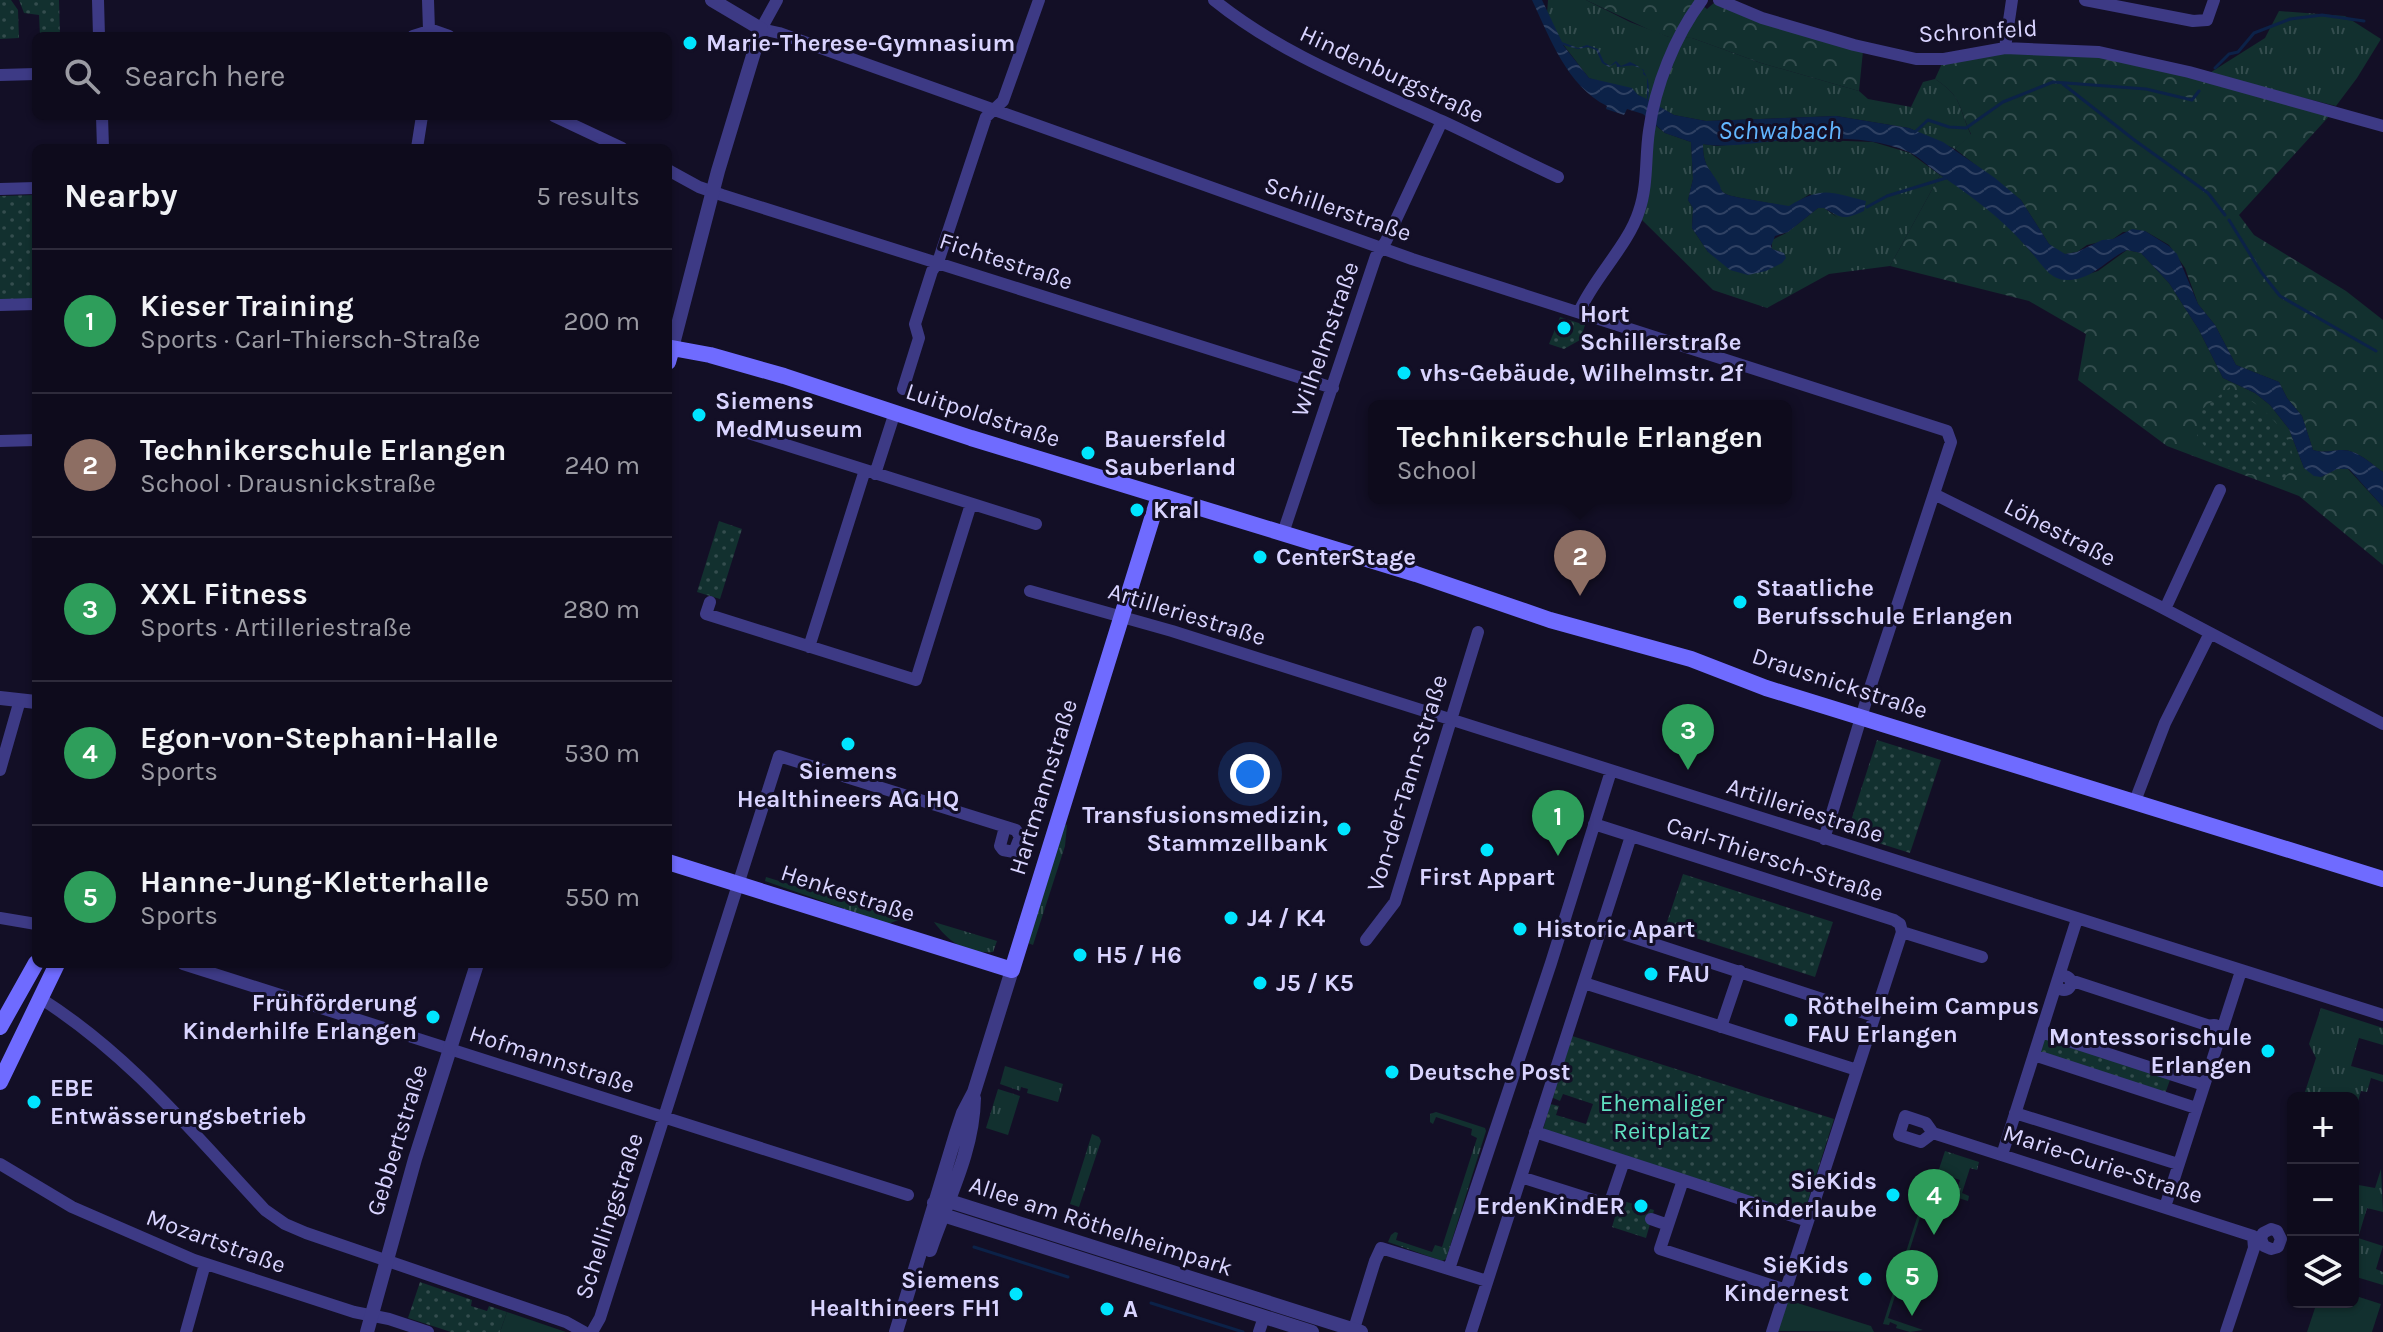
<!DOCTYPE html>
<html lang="en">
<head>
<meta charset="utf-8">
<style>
	body { margin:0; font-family:Karla,sans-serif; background:#171425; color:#f1f3f6 }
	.controls { position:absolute; right:24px; bottom:24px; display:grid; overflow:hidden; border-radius:12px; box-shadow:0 2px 6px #0004 }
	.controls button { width:72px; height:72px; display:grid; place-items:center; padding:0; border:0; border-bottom:2px solid #2e2b3b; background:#0e0b1c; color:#f1f3f6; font:40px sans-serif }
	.you { position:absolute; left:1250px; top:774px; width:28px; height:28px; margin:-20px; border:6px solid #fff; border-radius:50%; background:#1a73e8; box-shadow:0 0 0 12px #1a73e833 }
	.badge { display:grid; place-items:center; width:52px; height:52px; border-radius:50%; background:#00e5ff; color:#fff; font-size:26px; font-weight:700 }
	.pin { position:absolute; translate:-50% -66px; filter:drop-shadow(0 2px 4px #0008) }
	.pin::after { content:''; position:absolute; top:42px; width:28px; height:24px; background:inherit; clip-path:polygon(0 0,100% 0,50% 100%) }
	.popup { position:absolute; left:1368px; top:400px; width:424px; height:104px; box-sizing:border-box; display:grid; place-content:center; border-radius:12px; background:#0e0b1c; filter:drop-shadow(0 2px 6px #0005); font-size:26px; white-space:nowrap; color:#9b9ba3 }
	.popup b { font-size:30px; color:#f1f3f6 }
	.popup::after { content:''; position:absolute; left:50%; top:100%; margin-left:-16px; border:16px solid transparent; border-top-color:#0e0b1c }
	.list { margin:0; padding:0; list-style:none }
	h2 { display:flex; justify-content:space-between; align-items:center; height:104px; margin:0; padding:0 32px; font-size:34px }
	h2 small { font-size:26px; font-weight:400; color:#9b9ba3 }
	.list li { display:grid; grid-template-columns:52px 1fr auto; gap:24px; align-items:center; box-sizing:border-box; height:144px; padding:0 32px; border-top:2px solid #2e2b3b }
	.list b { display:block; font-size:30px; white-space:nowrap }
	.list p { margin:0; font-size:26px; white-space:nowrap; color:#9b9ba3 }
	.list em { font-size:26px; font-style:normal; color:#9b9ba3 }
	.icon { flex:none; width:44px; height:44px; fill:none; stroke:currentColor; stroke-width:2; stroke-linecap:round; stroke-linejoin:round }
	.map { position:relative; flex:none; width:2383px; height:1332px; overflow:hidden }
	.search { position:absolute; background:#0e0b1c; box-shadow:0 2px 6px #0004; left:32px; top:32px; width:640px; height:88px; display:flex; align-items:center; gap:20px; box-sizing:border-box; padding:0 28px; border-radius:12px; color:#9b9ba3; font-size:30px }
	.panel { position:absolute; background:#0e0b1c; box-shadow:0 2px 6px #0004; left:32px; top:144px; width:640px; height:824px; border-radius:12px }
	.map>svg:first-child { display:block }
</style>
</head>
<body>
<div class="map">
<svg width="2383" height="1332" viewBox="0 0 2383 1332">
	<defs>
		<pattern id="grass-tufts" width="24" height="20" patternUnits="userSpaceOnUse" patternTransform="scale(2)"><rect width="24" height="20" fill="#12302f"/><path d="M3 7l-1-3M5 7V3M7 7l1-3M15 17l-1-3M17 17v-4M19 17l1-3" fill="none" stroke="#344d4e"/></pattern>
		<pattern id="forest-crowns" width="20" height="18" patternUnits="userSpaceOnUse" patternTransform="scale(2)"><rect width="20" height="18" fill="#12302f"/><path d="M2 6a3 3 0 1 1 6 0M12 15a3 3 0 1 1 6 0" fill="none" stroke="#344d4e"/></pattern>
		<pattern id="park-dots" width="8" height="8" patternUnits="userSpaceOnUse" patternTransform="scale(2)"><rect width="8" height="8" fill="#12302f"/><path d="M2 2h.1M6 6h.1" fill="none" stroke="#344d4e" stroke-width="1.8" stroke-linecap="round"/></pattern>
		<pattern id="water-waves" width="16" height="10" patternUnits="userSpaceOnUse" patternTransform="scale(2)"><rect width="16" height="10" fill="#0c2248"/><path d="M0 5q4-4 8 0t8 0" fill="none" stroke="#2f4163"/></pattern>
	</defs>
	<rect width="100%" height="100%" fill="#130f26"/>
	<path fill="url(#grass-tufts)" d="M1548,0H1586L1630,22L1669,37L1692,38L1761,63L1859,91L1868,99L1911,107L1923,82L1935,79C1963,97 1958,107 1971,135L1955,149L1909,128L1836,116L1706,121L1674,115L1638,95L1589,78L1562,43L1547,14Z
		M2279,11L2345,16L2381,39L2357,78L2336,106L2208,74L2265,38Z
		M1650,121L1665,133L1691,142L1693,179L1688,200L1693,208L1692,228L1708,252H1781L1772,249V240L1788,232L1818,208H1824L1838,218L1810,194L1789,207C1778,204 1730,197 1726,194C1720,191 1722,190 1718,184C1709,167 1703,166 1703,144L1717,146L1791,139L1873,142L1910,153L1940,175L1890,266L1829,274L1767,308L1713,290L1640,218Z
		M1063,824L1067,825L1065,846L1033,945L1028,943Z
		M766,877L893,916L901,912L911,915L888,924L765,881Z
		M934,922L997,941L993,952C965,954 949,942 934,922Z
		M2321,1008L2383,1028V1045L2359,1038L2351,1066L2383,1075V1082L2371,1078L2367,1092L2361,1091L2353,1118V1098H2303L2316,1058L2309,1044Z
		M1005,1066L1063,1084L1058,1102L1027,1093L1028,1089L1021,1087L1020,1091L1000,1084Z
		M998,1089L1020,1096L1008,1135L986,1128Z
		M1436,1112L1485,1128L1486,1131L1446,1259L1442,1261L1388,1242L1391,1235L1395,1232L1398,1233L1396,1240L1432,1252L1435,1245L1442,1247L1477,1138L1471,1135L1472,1129L1436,1117L1433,1124L1430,1122V1114Z
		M1092,1134L1099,1137L1101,1141L1079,1207L1070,1204Z
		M1945,1151L1979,1162L1977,1170L1970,1168L1962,1193L1969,1196L1968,1201L1955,1197L1960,1180L1945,1175L1939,1191L1929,1189L1888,1318L1923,1330L1910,1332L1896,1328L1897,1325L1890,1322L1889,1325L1883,1324L1931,1174L1937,1175Z
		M2381,1169L2383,1212L2367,1208L2358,1238L2383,1246L2376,1269L2383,1272V1285L2353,1276V1184L2375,1188Z"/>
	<path fill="url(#forest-crowns)" d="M1586,0H1695L1707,9L1716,1L1863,51L1859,91L1761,63L1692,38L1669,37L1654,32Z
		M2005,48L2137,59L2333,112L2239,215L2254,235L2346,291L2383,320V472C2370,463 2357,449 2340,450C2329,451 2323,453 2313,450L2302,416L2287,398L2279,382L2236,365L2215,325L2198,304L2185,268L2169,245L2145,231L2123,232L2113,239L2087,245L2077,252L2065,254L2057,251L2049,244L2021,200L1955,149L1971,134C1958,107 1963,97 1935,79L1944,59Z
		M1940,175L1970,193L2007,225L2035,256L2070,280L2098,271L2127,250L2141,253L2169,283L2199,330L2223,378L2255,393L2270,405L2289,429L2304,468L2321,477L2337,469H2348L2383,507V565L2299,496L2167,446L2078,380L2086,334L2029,301L1890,266Z"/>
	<path fill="url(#park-dots)" d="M0,0H11L18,10L19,38L0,39Z
		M19,0H59L60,36H40L39,15L24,13Z
		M36,195V300L0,301V196Z
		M1560,317L1585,325L1580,340L1564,349L1549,344Z
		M2230,387C2261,406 2294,429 2294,469L2283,478C2245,476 2217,469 2197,435L2200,411Z
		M719,521L742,529L720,599L697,592Z
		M1877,740L1941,760L1910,853L1847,833Z
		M1683,874L1833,922L1815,977L1665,928Z
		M1572,1036L1834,1119L1805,1210L1802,1213L1543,1130L1550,1104L1559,1106L1556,1115L1586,1124L1593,1104L1563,1094L1560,1101L1551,1097Z
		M2045,1036L2171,1077L2165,1094L2039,1054Z
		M1620,1200L1654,1210L1646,1238L1612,1227Z
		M420,1282L472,1300L471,1306L487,1311L489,1306L507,1312L500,1332H451L408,1318Z"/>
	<path fill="#12302f" d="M2353,1295L2381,1304L2372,1332H2307L2317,1302H2353Z
		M1788,1300L1871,1326L1874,1332L1778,1331Z
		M507,1312L563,1331L566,1332H500Z"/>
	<path fill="url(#water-waves)" fill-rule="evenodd" d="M1532,0H1542L1562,42L1578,48L1587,45L1598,49L1604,62L1610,66L1616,61L1621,66L1630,62C1647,69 1651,80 1648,100L1674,115L1706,121L1836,116L1909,128L1943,142L1995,178L2021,200L2049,244L2065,254L2077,252L2102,240L2113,239L2132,229L2145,231L2169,246L2177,254L2198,304L2215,325L2236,365L2279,382L2287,398L2302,416L2313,450C2323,453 2329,451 2340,450C2357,449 2370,463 2383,472V507L2349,469H2337L2321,477L2314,476L2304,468L2289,429L2270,405L2255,393L2223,378L2199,330L2169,283L2141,253L2127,250C2107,259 2092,280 2068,280C2050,281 2042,264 2031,252C2002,218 1975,199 1939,174C1929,167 1919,157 1909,152C1870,135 1817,137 1776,141C1752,143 1727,148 1703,144C1703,166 1709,167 1719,184C1722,190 1720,191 1726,194C1730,197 1778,204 1789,206C1823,186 1829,192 1866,201L1864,211C1843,220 1843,219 1824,208H1818L1788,232L1775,236L1771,246L1772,249L1784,253L1786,258L1782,263L1766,271L1748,275L1730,270L1708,252L1692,228L1693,208L1688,200L1693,179L1691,142L1665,133L1643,114L1627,109L1624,115L1606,109L1607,106C1567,86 1550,38 1532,0ZM1563,45L1578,49L1588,47L1596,50L1602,63L1609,67L1616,63L1617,67C1635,66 1629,63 1644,70L1643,74L1647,77V99L1638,95L1632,88L1589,78Z"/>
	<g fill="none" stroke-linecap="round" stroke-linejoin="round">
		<path stroke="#0c2248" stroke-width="3" d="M2215,68L2229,54L2238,52L2254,33L2290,19L2322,15L2364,21
			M2063,84L2133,139L2208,193L2225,215
			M1915,132L1928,120L1949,127L1966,128L2003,102L2053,82L2146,89L2192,100L2199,91
			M1867,207L1887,196L1946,178
			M2229,220L2261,272L2280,296L2376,351
			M974,1247L1068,1277
			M1151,1303L1243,1332"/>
		<path stroke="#3d3a85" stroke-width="12" d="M98,0L99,36
			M428,0L429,30
			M777,0L761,29L779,33L1412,259L1947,431L1951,442L1870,688L1824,839
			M1214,0C1282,55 1363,85 1442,121C1481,139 1519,159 1558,177
			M1719,0L1762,18L1854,45L1916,59H1944L2005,48L2099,52L2189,72L2383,126
			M2085,0L2193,21L2207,20L2214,0
			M413,36L432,30L449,36
			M2005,48L2012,0
			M0,75L36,74
			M102,116L103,148
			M554,116L622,148
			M417,148L422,116
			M668,170L699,187L722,195L1333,388
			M0,189L36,188
			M0,305L36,304
			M1579,312C1594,277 1628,246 1639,211C1648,185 1645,158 1649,131C1655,86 1675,36 1702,0
			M903,389L919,338L915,324L932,271L938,262L986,117L1003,101L1039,0
			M745,432L1036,524
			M0,441L36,440
			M875,474L895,412
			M1934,494L2157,605L2383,724
			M1283,533L1376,256L1386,241L1442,121
			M1030,591L1172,631L2383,1015
			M710,602L706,614L916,680L971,504
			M2165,609L2220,490
			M809,647L865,470
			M0,770L20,700
			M2135,801L2165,723L2210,633
			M1594,824L1894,920L1900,924L1902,932L1982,957
			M0,918L36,924
			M1602,927L1874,1016
			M1366,940L1395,902L1478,632
			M183,964L908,1195
			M2057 983a7 7 0 1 1 14 0a7 7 0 1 1-14 0Z
			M2070,980L2210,1026
			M1584,983L1857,1070
			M40,998C130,1055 193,1133 265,1210L285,1224L306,1233L566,1322L584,1332
			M2207 1032a7 7 0 1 1 14 0a7 7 0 1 1-14 0Z
			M1721,1027L1740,971
			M2041,1032L2204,1085
			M2034,1055L2196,1108
			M2015,1113L2178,1164
			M1905,1116L1926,1123L1933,1133L1921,1142L1899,1135Z
			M1535,1132L1683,1180
			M1933,1133L2253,1236L2254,1248L2226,1332
			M2002,1155L2077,919
			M0,1164L72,1207L194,1260L354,1312L389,1319L428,1332
			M1521,1177L1609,1205L1624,1161
			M2165,1207L2241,971
			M1651,1219L1668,1225
			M2255,1241L2261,1239L2263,1233L2271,1229L2277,1231L2281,1239L2278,1247L2271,1249L2264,1246L2261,1239
			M1449,1269L1551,963L1611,771
			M1786,1290L1660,1249L1683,1180L1808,1221
			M186,1332L205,1264
			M592,1332L600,1318L779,756L1016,830L1020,837L1014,852L1003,850L1000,846L1005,827
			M1259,1332L1264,1317
			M1353,1332L1375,1261L1381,1248L1487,1281
			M1471,1332L1631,836
			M1772,1332L1902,932"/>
		<path stroke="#3d3a85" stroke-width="14" d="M672,348L718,171L761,29L712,0
			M0,698L36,702
			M934,1203L949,1201L1361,1332
			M934,1203L943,1215L1312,1332
			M930,1250C947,1200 973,1152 974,1098
			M367,1332L415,1159L477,964
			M896,1332L956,1134L963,1113L974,1092L1012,970"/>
		<path stroke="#6f6bff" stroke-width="16" d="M668,362L672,348L710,355L784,376L971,438L1416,574L1550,620L1691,659L1766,688L2383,879
			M668,862L1012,970L1159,496
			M0,1027L36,963
			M0,1082L57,964"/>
	</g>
	<g fill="#00e5ff" stroke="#130f26" stroke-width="3">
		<circle cx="690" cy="43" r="8"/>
		<circle cx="1564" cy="328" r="8"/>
		<circle cx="1404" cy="373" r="8"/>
		<circle cx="699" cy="415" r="8"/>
		<circle cx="1088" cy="453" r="8"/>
		<circle cx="1137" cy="510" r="8"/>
		<circle cx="1260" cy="557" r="8"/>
		<circle cx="1740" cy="602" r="8"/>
		<circle cx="848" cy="744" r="8"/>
		<circle cx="1344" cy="829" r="8"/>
		<circle cx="1487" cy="850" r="8"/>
		<circle cx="1231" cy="918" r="8"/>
		<circle cx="1520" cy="929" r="8"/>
		<circle cx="1080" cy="955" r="8"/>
		<circle cx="1651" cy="974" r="8"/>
		<circle cx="1260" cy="983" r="8"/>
		<circle cx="433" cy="1017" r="8"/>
		<circle cx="1791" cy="1020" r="8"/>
		<circle cx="2268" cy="1051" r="8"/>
		<circle cx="1392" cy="1072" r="8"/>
		<circle cx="34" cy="1102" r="8"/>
		<circle cx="1893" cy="1195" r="8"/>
		<circle cx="1641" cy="1206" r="8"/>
		<circle cx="1865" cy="1279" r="8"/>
		<circle cx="1016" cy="1294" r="8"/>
		<circle cx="1107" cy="1309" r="8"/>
	</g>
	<g text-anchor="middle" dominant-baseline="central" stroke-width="6" stroke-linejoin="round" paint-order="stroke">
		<g font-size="24" fill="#d9d4ff" stroke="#130f26">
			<text transform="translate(1978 31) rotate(-3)">Schronfeld</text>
			<text transform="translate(1392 74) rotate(25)">Hindenburgstraße</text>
			<text transform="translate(1338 209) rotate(19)">Schillerstraße</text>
			<text transform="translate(1006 261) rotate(18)">Fichtestraße</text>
			<text transform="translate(1325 339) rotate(-71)">Wilhelmstraße</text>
			<text transform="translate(983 415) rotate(18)">Luitpoldstraße</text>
			<text transform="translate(2060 532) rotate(27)">Löhestraße</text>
			<text transform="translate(1187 614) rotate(17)">Artilleriestraße</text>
			<text transform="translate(1840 683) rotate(18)">Drausnickstraße</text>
			<text transform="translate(1407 783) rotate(-73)">Von-der-Tann-Straße</text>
			<text transform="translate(1043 787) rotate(-73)">Hartmannstraße</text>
			<text transform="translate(1805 810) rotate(18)">Artilleriestraße</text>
			<text transform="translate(1775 859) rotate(18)">Carl-Thiersch-Straße</text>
			<text transform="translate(848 893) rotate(18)">Henkestraße</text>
			<text transform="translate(552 1059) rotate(18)">Hofmannstraße</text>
			<text transform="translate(397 1140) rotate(-73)">Gebbertstraße</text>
			<text transform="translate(2103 1164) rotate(18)">Marie-Curie-Straße</text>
			<text transform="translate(609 1216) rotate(-72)">Schellingstraße</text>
			<text transform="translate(1101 1226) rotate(18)">Allee am Röthelheimpark</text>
			<text transform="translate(216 1241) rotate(20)">Mozartstraße</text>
		</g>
		<g font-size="24" font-weight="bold" fill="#d9d4ff" stroke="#130f26" text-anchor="start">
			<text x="706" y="43">Marie-Therese-Gymnasium</text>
			<text x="1580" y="314">Hort<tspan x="1580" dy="28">Schillerstraße</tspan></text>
			<text x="1420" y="373">vhs-Gebäude, Wilhelmstr. 2f</text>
			<text x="715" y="401">Siemens<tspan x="715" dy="28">MedMuseum</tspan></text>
			<text x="1104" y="439">Bauersfeld<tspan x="1104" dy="28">Sauberland</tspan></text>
			<text x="1153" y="510">Kral</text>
			<text x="1276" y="557">CenterStage</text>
			<text x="1756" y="588">Staatliche<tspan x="1756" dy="28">Berufsschule Erlangen</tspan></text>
			<text x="848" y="771" text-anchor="middle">Siemens<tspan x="848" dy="28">Healthineers AG HQ</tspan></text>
			<text x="1328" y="815" text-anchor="end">Transfusionsmedizin,<tspan x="1328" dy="28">Stammzellbank</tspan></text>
			<text x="1487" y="877" text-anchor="middle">First Appart</text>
			<text x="1247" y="918">J4 / K4</text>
			<text x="1536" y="929">Historic Apart</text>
			<text x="1096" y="955">H5 / H6</text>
			<text x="1667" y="974">FAU</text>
			<text x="1276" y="983">J5 / K5</text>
			<text x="417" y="1003" text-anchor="end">Frühförderung<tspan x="417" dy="28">Kinderhilfe Erlangen</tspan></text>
			<text x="1807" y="1006">Röthelheim Campus<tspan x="1807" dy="28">FAU Erlangen</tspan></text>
			<text x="2252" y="1037" text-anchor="end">Montessorischule<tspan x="2252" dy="28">Erlangen</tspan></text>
			<text x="1408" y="1072">Deutsche Post</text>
			<text x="50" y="1088">EBE<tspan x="50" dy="28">Entwässerungsbetrieb</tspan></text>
			<text x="1877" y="1181" text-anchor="end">SieKids<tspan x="1877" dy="28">Kinderlaube</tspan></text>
			<text x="1625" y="1206" text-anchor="end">ErdenKindER</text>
			<text x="1849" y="1265" text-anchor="end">SieKids<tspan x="1849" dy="28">Kindernest</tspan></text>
			<text x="1000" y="1280" text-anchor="end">Siemens<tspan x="1000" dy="28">Healthineers FH1</tspan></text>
			<text x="1123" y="1309">A</text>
		</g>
		<g font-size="24" fill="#5fe0c0" stroke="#130f26">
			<text x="1662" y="1103">Ehemaliger<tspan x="1662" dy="28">Reitplatz</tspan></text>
		</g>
		<g font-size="26" font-style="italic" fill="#62b6ff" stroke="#130f26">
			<text x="1780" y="130">Schwabach</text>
		</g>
	</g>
</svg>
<div class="controls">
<button>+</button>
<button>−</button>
<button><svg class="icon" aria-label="layers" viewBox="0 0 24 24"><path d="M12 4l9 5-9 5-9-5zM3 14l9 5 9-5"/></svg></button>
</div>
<div class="you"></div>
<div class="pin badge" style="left:1558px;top:856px;background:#2e9e5b">1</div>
<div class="pin badge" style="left:1580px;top:596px;background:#8d6e63">2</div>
<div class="popup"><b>Technikerschule Erlangen</b>School</div>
<div class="pin badge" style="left:1688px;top:770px;background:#2e9e5b">3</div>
<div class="pin badge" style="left:1934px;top:1235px;background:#2e9e5b">4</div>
<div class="pin badge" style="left:1912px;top:1316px;background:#2e9e5b">5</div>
<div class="search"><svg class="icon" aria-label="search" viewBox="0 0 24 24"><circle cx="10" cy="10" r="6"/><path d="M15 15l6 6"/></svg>Search here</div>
<section class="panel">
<h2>Nearby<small>5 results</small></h2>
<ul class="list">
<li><span class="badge" style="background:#2e9e5b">1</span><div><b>Kieser Training</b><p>Sports · Carl-Thiersch-Straße</p></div><em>200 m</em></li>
<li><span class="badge" style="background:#8d6e63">2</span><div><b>Technikerschule Erlangen</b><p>School · Drausnickstraße</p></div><em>240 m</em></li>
<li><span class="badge" style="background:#2e9e5b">3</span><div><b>XXL Fitness</b><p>Sports · Artilleriestraße</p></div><em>280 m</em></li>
<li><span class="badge" style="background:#2e9e5b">4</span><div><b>Egon-von-Stephani-Halle</b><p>Sports</p></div><em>530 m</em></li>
<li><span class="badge" style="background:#2e9e5b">5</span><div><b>Hanne-Jung-Kletterhalle</b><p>Sports</p></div><em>550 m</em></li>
</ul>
</section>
</div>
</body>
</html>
